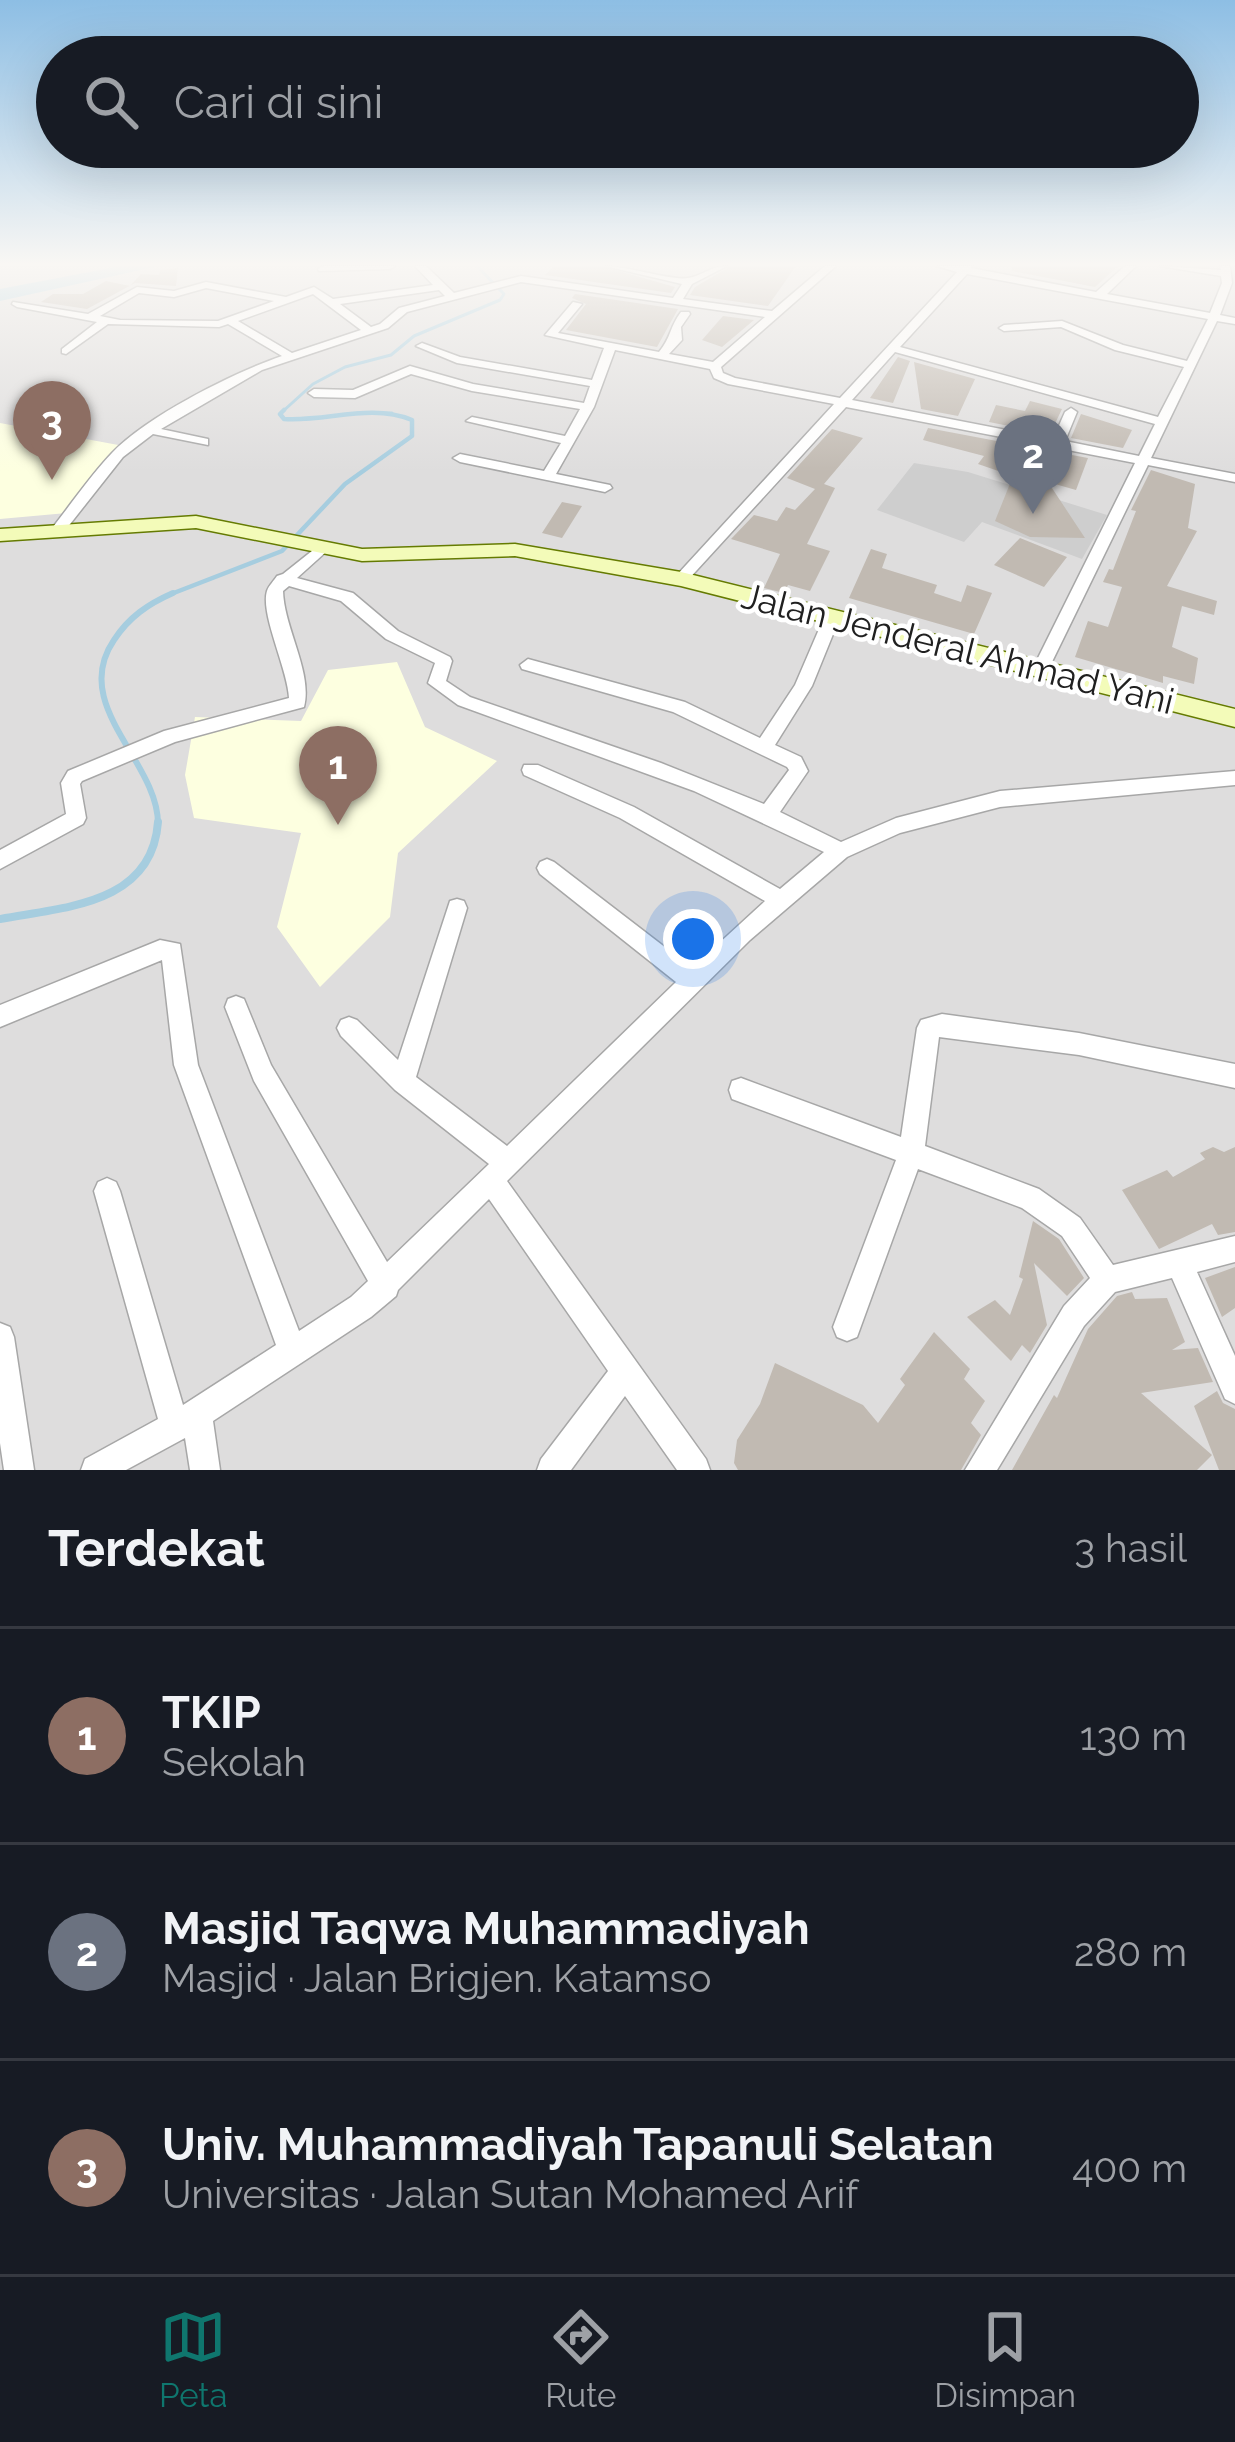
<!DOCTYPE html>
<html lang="id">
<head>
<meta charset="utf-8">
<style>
	body { margin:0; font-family:Raleway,sans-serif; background:#242831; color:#f1f3f6 }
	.you { position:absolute; left:693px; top:939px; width:42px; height:42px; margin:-30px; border:9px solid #fff; border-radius:50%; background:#1a73e8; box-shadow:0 0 0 18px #1a73e833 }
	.badge { display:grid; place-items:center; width:78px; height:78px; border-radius:50%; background:#0f766e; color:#fff; font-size:39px; font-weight:700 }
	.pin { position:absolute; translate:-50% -99px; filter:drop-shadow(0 3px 6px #0008) }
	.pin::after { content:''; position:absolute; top:63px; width:42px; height:36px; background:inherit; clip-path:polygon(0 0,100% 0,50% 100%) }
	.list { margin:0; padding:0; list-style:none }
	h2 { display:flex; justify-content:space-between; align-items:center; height:156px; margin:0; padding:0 48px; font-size:51px }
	h2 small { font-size:39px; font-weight:400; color:#9ea1a6 }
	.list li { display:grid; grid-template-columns:78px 1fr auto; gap:36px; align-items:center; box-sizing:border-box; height:216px; padding:0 48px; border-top:3px solid #363941 }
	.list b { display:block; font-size:45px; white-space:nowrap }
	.list p { margin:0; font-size:39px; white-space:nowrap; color:#9ea1a6 }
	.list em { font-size:39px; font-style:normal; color:#9ea1a6 }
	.icon { flex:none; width:66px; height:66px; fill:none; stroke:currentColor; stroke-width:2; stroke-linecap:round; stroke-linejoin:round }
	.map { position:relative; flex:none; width:1235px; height:1470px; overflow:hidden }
	.search { position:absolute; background:#171b24; box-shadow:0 12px 48px #0002; left:36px; right:36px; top:36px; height:132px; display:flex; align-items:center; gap:30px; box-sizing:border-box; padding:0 42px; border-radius:66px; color:#9ea1a6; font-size:45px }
	.sheet { height:804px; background:#171b24 }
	nav { display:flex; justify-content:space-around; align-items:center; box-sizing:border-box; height:168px; border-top:3px solid #363941; background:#171b24; font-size:33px; color:#9ea1a6 }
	nav a { display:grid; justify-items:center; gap:6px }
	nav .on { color:#0f766e }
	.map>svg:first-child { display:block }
</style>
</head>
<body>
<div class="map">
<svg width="1235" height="1470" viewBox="0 0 1235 1470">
	<rect width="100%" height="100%" fill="#f1eee6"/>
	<path fill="#dedddd" d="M0,266H1235V1470H0Z"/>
	<path fill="#fdffe0" d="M0,423L129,447L78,512L0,519Z
		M397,662L425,727L497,761L398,853L390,917L320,987L277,927L301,833L194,818L185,775L195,717L301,721L328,670Z"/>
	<path fill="#cecece" d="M914,463L968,472L1107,515L1082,559L982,522L964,542L877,510Z"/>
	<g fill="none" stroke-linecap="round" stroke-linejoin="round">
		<path stroke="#a6cddf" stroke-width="3" d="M281,413L313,384L345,367L391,355L414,336L500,300L504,294L477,266
			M357,413H392"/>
		<path stroke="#a6cddf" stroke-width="4.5" d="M166,596L282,551L345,484L412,436V420C370,403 327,422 284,419L280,414L284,410"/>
		<path stroke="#a6cddf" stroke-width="6" d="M158,825C159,761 69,706 114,640C129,617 148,604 173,593"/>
		<path stroke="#a6cddf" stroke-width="8" d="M0,919C64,907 152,905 158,822"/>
		<path fill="#a6cddf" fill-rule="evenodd" d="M121,266H159L0,301V289Z"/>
	</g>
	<path fill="#c1bab2" d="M554,266H601L675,287L671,293L545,275Z
		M731,266H796L768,306L690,295L695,287Z
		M1011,266H1118L1095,287L1012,271Z
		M178,268L176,286L135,283L87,309L41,302L53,294H83L106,281L130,286L141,274L159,275L160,270Z
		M575,294L678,309L657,347L566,330L586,304L572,298Z
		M723,316L754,320L722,347L702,340Z
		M898,357L910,361L893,403L870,398Z
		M914,362L975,379L958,416L921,409Z
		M1030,401L1062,409L1050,434L989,422L996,405L1025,411Z
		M1081,414L1132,430L1123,448L1071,438Z
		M928,428L1088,458L1076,490L1048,482L1085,538L1030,537L995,521L1013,476L978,464L984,456L923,440Z
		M832,429L863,438L824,484L835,488L807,544L830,551L810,591L788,585L784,593L764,588L780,554L731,539L754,515L777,521L786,507L795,510L815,489L787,478Z
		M1151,470L1195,484L1188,528L1197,531L1167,586L1217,601L1214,615L1182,606L1172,647L1198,658L1194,684L1163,676V683L1075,657L1088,621L1108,627L1122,587L1103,582L1109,569L1113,570L1136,511L1131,510Z
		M562,502L582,506L562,538L542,533Z
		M1020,538L1067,557L1044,587L994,565Z
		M871,549L887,554L882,568L937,585L934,593L961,602L967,585L992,593L974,634L849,598Z
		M1213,1147L1224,1152L1235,1147V1232L1218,1235L1212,1224L1159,1249L1122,1190L1167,1170L1173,1177L1205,1159L1200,1153Z
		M1033,1221L1059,1239L1084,1278L1067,1296L1034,1263L1047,1325L1030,1353L1022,1345L1011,1361L967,1317L995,1300L1010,1315L1023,1279L1019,1277Z
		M1235,1267V1308L1222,1317L1205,1278Z
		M1132,1292L1135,1299L1167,1298L1185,1342L1172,1350L1198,1348L1213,1382L1141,1393L1212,1455L1197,1470H1012L1054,1395L1057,1398L1088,1329L1117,1296Z
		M934,1332L970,1369L964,1379L985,1401L971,1423L981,1435L961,1470H738L734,1463L737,1440L760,1404L775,1363L863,1405L878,1423L905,1385L900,1379Z
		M1217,1391L1223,1403L1235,1409V1470H1219L1194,1406Z"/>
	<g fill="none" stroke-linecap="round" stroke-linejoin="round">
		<g stroke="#a7a7a7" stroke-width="3">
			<path id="street" d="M323,266H395L390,269L319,271L318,269Z
				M415,266H426L454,293L521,276L673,298L682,284L605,266C628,266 672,281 688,278C702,276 711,266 727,266L692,284L683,299L772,311L825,266H836L721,367L723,373L735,378L840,398L957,272L937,266H973L971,268L1096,292L1125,266H1136L1107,294L1210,313L1222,283L1221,276L1160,266L1221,270L1220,266H1230L1232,283L1220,315L1235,318V324L1217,321L1151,458L1235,474V482L1148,465L1048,670L1040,676L1032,670L1135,463L846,407L686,582H676V576L834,404L728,384L714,378L710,369L615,350L594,407L556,474L610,485L612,488L605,492L460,462L453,458L460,454L544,471L561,443L466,421L472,417L565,436L580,409L472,391L411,374L355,398L314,397L308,393L314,389L353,390L410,366L473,384L584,403L590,386L457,363L416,346L422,343L460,357L592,380L604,348L545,335L573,302L582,304L558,333L659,352C671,338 670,326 681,312H689L690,314L681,327L682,340L669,354L713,362L765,317L521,282L407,312L388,328L262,370L161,429L208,439V445L153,434L123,457L63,533H53V527C72,503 90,476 112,453C147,416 233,373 282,356L228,324L219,327L108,324L66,354L62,353V349L97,322L17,307L12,304L13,302L88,314L137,287L174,291L206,282L286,297L314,287L333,299L433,285ZM967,274L1208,319L1187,361L1123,345L1062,321L1004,325L999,328L1004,331L1061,327L1115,350L1184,367L1158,417L900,347ZM206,288L274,301L218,321L120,320L100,316L139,293L174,297ZM439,290L445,296L399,308L380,324L371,327L340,304ZM313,294L361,330L292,353L238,321ZM895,352L1155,424L1139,456L1065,441L1077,412L1071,408L1065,412L1053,439L852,400Z
				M322,543L327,545V551L297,578L353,593L398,631L450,657L452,661L446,681L470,697L661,763L764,804L789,770L787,767L673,712L522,669L520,665L528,659L685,702L760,738L795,685L826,613H838L840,617L812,686L775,745L801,757L808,771L780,812L841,842L896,818L1000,791L1235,771V785L1000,807L900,833L847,857L750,940L507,1181L706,1459L710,1470H677L625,1396L571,1470H537L541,1459L608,1371L489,1199L398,1290L396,1296L371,1317L213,1421L220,1470H190L185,1438L126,1470H81L85,1459L158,1419L94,1191L98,1182L107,1178L116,1182L120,1191L183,1405L276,1345L174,1065L162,960L0,1027V1005L160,940L180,944L198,1065L299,1331L351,1297L368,1281L254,1081L225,1007L228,999L236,996L244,999L271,1065L387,1262L489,1164L395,1090L341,1036L337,1028L341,1020L349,1017L357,1020L398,1060L450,901L457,899L464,901L467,908L416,1077L507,1146L676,982L540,874L537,868L540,862L547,859L554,862L692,968L765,901L620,818L524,775L522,770L524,765H538L634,807L780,889L824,852L694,791L458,705L428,683L435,663L386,639L341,601L289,586L283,591C284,628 313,673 304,707L175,742L82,781L80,784L86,818L83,824L0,869V850L66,814L61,783L68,771L164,731L289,698C288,670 260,614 267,591C269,585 274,581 277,576L283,574Z
				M942,1014L1079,1033L1235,1064V1088L1079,1055L939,1037L925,1146L1039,1189L1080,1218L1113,1265L1235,1236V1262L1197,1272L1235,1356V1404L1225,1399L1172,1278L1115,1292L1084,1326L997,1470H965L1064,1306L1090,1278L1062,1236L1022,1208L918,1169L857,1337L847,1341L837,1337L833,1327L896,1160L732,1099L729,1090L732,1081L741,1078L901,1137L917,1028L921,1020Z
				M0,1323L10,1327L14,1337L34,1470H4L0,1443Z"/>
		</g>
		<g stroke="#657b02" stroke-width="3">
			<path id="secondary" d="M196,516L362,549L515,544L681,572L1235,709V727L681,586L515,556L362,561L196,528L0,541V529Z"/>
		</g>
		<use href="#street" fill="#fff" fill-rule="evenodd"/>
		<use href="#secondary" fill="#f3fbb9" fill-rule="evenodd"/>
	</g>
	<linearGradient id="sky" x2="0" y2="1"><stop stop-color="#8dbee4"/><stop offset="0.56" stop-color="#f9f7f4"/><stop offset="1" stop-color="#f9f7f4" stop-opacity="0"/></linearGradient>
	<rect width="1235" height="472" fill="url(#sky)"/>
	<g text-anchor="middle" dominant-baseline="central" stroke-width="9" stroke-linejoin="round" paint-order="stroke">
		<g font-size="36" fill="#202020" stroke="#fff">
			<text transform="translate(958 648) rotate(14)">Jalan Jenderal Ahmad Yani</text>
		</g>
	</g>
</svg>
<div class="you"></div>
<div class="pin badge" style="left:338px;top:825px;background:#8d6e63">1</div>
<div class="pin badge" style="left:1033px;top:514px;background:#6b7280">2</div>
<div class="pin badge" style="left:52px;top:480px;background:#8d6e63">3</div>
<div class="search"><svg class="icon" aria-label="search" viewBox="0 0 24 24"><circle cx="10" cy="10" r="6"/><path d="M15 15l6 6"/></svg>Cari di sini</div>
</div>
<section class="sheet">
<h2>Terdekat<small>3 hasil</small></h2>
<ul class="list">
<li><span class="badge" style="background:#8d6e63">1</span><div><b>TKIP</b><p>Sekolah</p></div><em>130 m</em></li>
<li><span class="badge" style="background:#6b7280">2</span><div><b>Masjid Taqwa Muhammadiyah</b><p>Masjid · Jalan Brigjen. Katamso</p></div><em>280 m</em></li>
<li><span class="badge" style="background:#8d6e63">3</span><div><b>Univ. Muhammadiyah Tapanuli Selatan</b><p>Universitas · Jalan Sutan Mohamed Arif</p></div><em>400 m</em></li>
</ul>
</section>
<nav>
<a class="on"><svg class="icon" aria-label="map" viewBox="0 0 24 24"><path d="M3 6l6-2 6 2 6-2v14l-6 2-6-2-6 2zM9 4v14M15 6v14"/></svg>Peta</a>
<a><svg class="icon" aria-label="directions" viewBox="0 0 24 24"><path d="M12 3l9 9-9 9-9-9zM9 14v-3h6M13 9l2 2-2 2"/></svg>Rute</a>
<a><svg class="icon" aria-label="saved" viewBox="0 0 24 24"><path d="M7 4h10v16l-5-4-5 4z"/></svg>Disimpan</a>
</nav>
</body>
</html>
